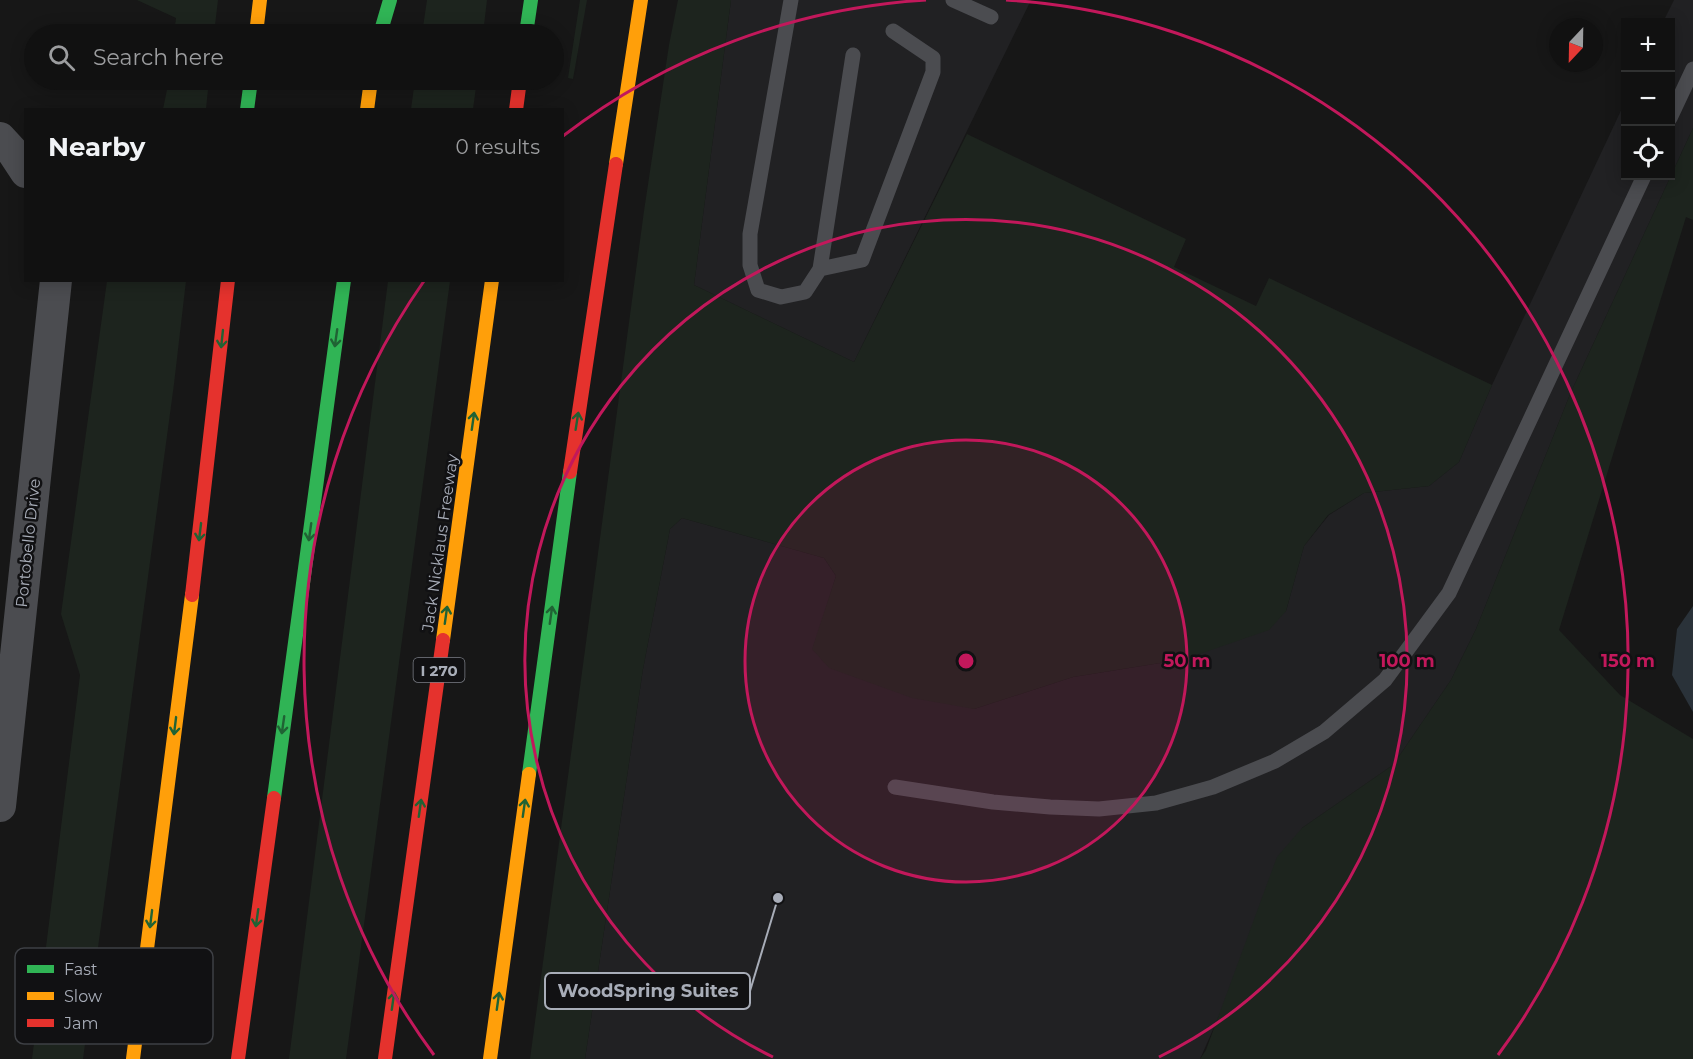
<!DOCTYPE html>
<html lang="en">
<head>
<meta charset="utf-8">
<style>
	body { margin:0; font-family:Montserrat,sans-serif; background:#1a1a1a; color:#f1f3f6 }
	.controls { position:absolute; right:18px; top:18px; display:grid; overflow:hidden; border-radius:0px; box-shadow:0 3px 15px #0003 }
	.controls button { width:54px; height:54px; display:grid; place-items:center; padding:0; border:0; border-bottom:2px solid #303131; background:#111; color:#f1f3f6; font:30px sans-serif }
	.compass { position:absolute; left:1549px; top:18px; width:54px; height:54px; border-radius:50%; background:#111; box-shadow:0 3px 15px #0003; rotate:202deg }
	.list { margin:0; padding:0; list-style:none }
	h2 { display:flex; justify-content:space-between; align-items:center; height:78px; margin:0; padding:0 24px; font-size:26px }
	h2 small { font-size:20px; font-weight:400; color:#9c9d9f }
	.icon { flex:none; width:33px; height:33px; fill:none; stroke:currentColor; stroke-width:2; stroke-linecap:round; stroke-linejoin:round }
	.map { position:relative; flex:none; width:1693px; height:1059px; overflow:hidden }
	.search { position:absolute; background:#111; box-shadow:0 3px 15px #0003; left:24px; top:24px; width:540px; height:66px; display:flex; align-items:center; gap:15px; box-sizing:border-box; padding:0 21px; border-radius:33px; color:#9c9d9f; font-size:22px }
	.panel { position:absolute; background:#111; box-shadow:0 3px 15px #0003; left:24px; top:108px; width:540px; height:174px; border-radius:0px }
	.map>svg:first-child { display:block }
</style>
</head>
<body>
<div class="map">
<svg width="1693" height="1059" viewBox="0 0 1693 1059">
	<rect width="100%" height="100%" fill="#171717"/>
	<path fill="#212123" d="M731,0H1031L854,362L694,285Z
		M1674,0H1693V128L1571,392L1476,629L1451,680L1393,765L1302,828L1200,1059H585L643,669L670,529L682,518L824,558L836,576L813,650L974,709L1073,677L1185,659L1286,611L1304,546L1329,515L1364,493L1429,486L1459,462L1492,385L1625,102L1626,176H1670V22H1663Z"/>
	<path fill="#1d241e" d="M137,0H218L214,34H174L176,18Z
		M427,0H487L483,34H422Z
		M580,0H587L573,79L568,78Z
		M678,0H731L694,285L854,362L967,134L1186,239L1174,267L1256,306L1269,278L1492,385L1459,462L1429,486L1364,493L1328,515L1304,546L1286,611L1269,630L1185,659L1073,677L974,709L912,698L829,668L812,649L836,576L824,558L682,518L670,529L643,669L585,1059H530L644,211L669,45Z
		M169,80H209L206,109H163Z
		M415,80H477L473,109H411Z
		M1693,128V220L1686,217L1559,630L1620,695L1693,739V1059H1200L1206,1050L1277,857L1302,828L1393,765L1451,680L1476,629L1571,392Z
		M107,281H186L174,384L83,1059H32L80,675L61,614Z
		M388,281H450L346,1059H289Z"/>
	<path fill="#2a3239" d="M1693,606V712L1672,675L1677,629Z"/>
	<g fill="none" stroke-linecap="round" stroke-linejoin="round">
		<path stroke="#4b4c50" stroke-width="15" d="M791,0L750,234V265L758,290L781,297L805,292L820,269L853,55
			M953,0L991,17
			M1670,118L1693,69
			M820,269L862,260L933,72V58L893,31
			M895,787L993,802L1050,807L1099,809L1156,803L1213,787L1275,761L1324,732L1385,680L1449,593L1644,176"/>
		<path stroke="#4b4c50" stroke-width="32" d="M0,138L12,151L26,172
			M0,806L56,280"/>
		<path stroke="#30b455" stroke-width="14" d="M380,34L390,0
			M526,34L531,0
			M247,110L251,80
			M529,774L570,472
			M274,798L344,280"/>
		<path stroke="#ff9f0a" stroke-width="14" d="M256,34L260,0
			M367,110L371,80
			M616,164L641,0
			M443,640L492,280
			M133,1059L192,595
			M490,1059L529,774"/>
		<path stroke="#e5322d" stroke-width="14" d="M516,110L520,80
			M570,472L616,164
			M192,595L228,280
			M238,1059L274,798
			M385,1059L443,640"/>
	</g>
	<defs><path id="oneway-shaft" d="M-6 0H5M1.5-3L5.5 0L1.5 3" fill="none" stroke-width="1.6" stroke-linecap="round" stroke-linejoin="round" transform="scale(1.5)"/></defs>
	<g stroke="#206234">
		<use href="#oneway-shaft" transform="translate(336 338) rotate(98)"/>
		<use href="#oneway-shaft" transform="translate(222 339) rotate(96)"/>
		<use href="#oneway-shaft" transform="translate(473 421) rotate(-82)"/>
		<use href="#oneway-shaft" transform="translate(577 421) rotate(-81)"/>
		<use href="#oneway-shaft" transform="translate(200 532) rotate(97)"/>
		<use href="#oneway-shaft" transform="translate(310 532) rotate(98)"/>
		<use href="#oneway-shaft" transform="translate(446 615) rotate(-82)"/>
		<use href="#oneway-shaft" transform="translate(551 615) rotate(-82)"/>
		<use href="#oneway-shaft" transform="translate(283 725) rotate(98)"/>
		<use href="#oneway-shaft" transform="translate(175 726) rotate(97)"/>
		<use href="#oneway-shaft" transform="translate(420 808) rotate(-82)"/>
		<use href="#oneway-shaft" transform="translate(524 808) rotate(-82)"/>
		<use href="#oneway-shaft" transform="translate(257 918) rotate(98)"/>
		<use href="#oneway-shaft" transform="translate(151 919) rotate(97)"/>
		<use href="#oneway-shaft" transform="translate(393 1001) rotate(-82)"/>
		<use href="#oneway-shaft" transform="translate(498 1001) rotate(-82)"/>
	</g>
	<circle cx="966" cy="661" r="221" fill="#c2185b" fill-opacity=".12"/>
	<g fill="none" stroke="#c2185b" stroke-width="3">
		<circle cx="966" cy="661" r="221"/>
		<path d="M773 1057A441 441 0 1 1 1159 1057"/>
		<path d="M434 1055A662 662 0 0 1 424 281M563 136A662 662 0 0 1 926 0M1006 0A662 662 0 0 1 1498 1055"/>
	</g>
	<g text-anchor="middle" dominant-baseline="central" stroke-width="5" stroke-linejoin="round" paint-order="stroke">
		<rect fill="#111113" stroke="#7b7e86" stroke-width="1.5" x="413.5" y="658" width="51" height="24" rx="4.5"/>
		<g font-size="15" font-weight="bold" fill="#a8adb8">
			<text x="439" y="670">I 270</text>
		</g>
		<g font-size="16" fill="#a8adb8" stroke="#111113">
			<text transform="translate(28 543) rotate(-84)">Portobello Drive</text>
			<text transform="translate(440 543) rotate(-82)">Jack Nicklaus Freeway</text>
		</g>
	</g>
	<rect x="15" y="948" width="198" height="96" rx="9" fill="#111113" stroke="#3e4045" stroke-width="1.5"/>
	<rect x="27" y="965" width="27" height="8" fill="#30b455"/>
	<rect x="27" y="992" width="27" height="8" fill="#ff9f0a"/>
	<rect x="27" y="1019" width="27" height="8" fill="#e5322d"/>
	<g font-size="16" fill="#a8adb8">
		<text x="64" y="975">Fast</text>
		<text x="64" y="1002">Slow</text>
		<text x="64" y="1029">Jam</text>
	</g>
	<circle cx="966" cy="661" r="9" fill="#c2185b" stroke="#111113" stroke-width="3"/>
	<g font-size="18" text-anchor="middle" font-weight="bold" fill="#c2185b" stroke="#111113" stroke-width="5" stroke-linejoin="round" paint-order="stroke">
		<text x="1187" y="667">50 m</text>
		<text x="1407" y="667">100 m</text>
		<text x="1628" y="667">150 m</text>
	</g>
	<path fill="none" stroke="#a8adb8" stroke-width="2" d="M778 898L750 991"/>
	<circle fill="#a8adb8" stroke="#111113" stroke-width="2" cx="778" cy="898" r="6"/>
	<rect fill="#111113" stroke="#a8adb8" stroke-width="2" x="545" y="973" width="205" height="36" rx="6"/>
	<g font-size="18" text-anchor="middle" font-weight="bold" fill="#a8adb8">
		<text x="648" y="997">WoodSpring Suites</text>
	</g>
</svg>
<div class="controls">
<button>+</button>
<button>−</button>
<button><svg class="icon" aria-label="locate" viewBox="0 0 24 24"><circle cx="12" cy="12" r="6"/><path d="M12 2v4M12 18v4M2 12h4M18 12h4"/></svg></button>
</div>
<svg class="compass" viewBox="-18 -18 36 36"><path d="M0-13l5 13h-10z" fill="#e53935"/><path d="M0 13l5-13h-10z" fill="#9c9d9f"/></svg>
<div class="search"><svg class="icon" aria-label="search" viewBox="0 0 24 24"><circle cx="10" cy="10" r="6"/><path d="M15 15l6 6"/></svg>Search here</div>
<section class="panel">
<h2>Nearby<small>0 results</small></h2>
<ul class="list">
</ul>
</section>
</div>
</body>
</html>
